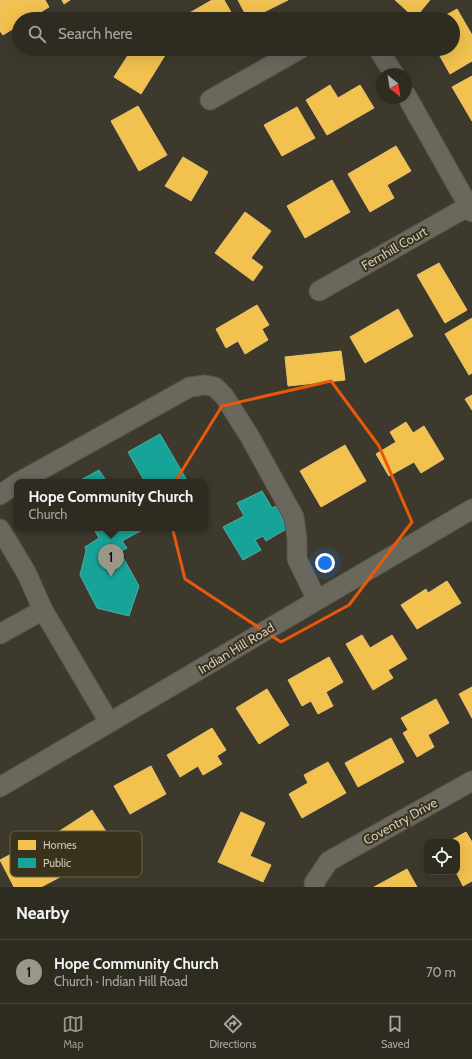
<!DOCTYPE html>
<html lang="en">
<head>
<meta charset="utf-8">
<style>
	body { margin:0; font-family:Cabin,sans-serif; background:#36332a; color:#f1f3f6 }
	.controls { position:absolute; right:12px; bottom:12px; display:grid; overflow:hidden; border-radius:8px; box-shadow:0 4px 16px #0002 }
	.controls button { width:36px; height:36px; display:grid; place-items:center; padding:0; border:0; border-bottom:1px solid #49473f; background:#2e2b21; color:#f1f3f6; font:20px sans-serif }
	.compass { position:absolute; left:376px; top:68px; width:36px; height:36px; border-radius:50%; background:#2e2b21; box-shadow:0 4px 16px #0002; rotate:150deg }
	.you { position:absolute; left:325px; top:563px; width:14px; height:14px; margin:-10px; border:3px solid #fff; border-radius:50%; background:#1a73e8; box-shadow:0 0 0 6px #1a73e833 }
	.badge { display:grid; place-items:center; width:26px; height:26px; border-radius:50%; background:#9b9786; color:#111; font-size:13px; font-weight:700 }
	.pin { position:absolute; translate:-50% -33px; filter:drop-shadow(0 1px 2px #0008) }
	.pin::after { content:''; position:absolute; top:21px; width:14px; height:12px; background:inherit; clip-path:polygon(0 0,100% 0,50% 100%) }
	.popup { position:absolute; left:14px; top:479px; width:194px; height:52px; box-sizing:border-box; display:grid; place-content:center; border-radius:8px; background:#2e2b21; filter:drop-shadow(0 1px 3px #0005); font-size:13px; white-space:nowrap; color:#a7a7a5 }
	.popup b { font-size:15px; color:#f1f3f6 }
	.popup::after { content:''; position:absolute; left:50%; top:100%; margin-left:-8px; border:8px solid transparent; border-top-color:#2e2b21 }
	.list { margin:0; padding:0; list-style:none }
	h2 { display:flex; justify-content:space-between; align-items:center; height:52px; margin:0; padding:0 16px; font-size:17px }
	h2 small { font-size:13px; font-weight:400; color:#a7a7a5 }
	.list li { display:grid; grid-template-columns:26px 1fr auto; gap:12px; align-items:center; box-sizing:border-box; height:64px; padding:0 16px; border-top:1px solid #49473f }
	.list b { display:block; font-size:15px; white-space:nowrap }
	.list p { margin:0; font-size:13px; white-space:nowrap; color:#a7a7a5 }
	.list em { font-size:13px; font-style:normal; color:#a7a7a5 }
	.icon { flex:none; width:22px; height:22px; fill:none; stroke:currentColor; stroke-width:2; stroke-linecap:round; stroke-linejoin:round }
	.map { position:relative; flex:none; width:472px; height:887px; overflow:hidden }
	.search { position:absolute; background:#2e2b21; box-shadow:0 4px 16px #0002; left:12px; right:12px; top:12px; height:44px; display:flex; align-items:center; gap:10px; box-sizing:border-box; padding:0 14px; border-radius:22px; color:#a7a7a5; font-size:15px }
	.sheet { height:116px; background:#2e2b21 }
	nav { display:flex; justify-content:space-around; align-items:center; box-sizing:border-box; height:56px; border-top:1px solid #49473f; background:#2e2b21; font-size:11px; color:#a7a7a5 }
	nav a { display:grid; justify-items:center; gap:2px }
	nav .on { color:#9b9786 }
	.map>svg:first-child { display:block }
</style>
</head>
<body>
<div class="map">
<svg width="472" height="887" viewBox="0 0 472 887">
	<rect width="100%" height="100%" fill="#3d392c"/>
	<path fill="#f2c14e" stroke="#e7c36e" d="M0,0H45L49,7L29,19H19V25L3,35L0,31Z
		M62,0H70L64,4Z
		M212,0H224L235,19H179Z
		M238,0H288L250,19H248Z
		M395,0H430L415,18Z
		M457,9L472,35V61L450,74L436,49H453V19H439Z
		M132,49H169L141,94L114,77Z
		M472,76V121L452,87Z
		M330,85L338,98L360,85L374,108L327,135L306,100Z
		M138,106L167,155L139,171L111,121Z
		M297,107L315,138L282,156L264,125Z
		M396,146L411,171L387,185L394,198L370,212L348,174Z
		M183,157L208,172L191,201L165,186Z
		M332,180L350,212L305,238L287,206Z
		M245,212L271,231L251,258L263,267L253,281L215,253Z
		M439,263L467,310L445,323L417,275Z
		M257,305L269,325L262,329L268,340L245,354L238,341L226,348L216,329Z
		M398,309L413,336L365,363L350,337Z
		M472,318V373L469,375L445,334Z
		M341,351L345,380L288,386L285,357Z
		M472,395V410L465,399Z
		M406,422L413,433L424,426L444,459L421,473L414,462L389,476L376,454L396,442L390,432Z
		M345,445L366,481L321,507L300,471Z
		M447,581L461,603L417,629L401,605L426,589L428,593Z
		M362,635L370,648L392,635L407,659L388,670L393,678L373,690L346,644Z
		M329,657L343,682L326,692L333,706L318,714L311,701L302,706L288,680Z
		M472,687V718L459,694Z
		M267,689L289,725L259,744L236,708Z
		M436,699L449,723L428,735L434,747L417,757L403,733L408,730L401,718Z
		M212,728L226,750L217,756L222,764L203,775L198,766L180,777L167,755Z
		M391,738L404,762L358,787L345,763Z
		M328,762L346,793L302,818L289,794L308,783L304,775Z
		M151,766L166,794L130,814L114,786Z
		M92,810L109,836L72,860L55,834Z
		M241,812L265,823L250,856L271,865L263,882L218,862Z
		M466,832L472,842V881L463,886L456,872H457V842H448Z
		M39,839L60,877L41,887H14L0,860Z
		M407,869L417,887H374Z"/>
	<path fill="#17a398" stroke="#4eaea1" d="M160,434L188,482H145L128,452Z
		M99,470L107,482H77Z
		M262,491L272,508L276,506L288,528L266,541L263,536L255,540L261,550L243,560L223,527L244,516L237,503Z
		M93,528H146L122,541L127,548L120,552L139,586L129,616L97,608L80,575L86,551L85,547L99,538Z"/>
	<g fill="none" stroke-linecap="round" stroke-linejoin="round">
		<g stroke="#57544b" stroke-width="21">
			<path id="minor" d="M378,49L394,74
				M406,95L472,212
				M210,100L300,49
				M319,291L469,206
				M19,482L190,387L205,385L215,387L224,396L250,437L294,517L297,539V559L317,600
				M0,495L17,483
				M0,529L26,572L43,610
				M0,634L43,610L109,722
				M0,787L472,509
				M315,887L314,883L329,861L472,781"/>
		</g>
		<use href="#minor" stroke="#6a685d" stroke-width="19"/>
	</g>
	<path fill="none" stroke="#e8590c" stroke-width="3" stroke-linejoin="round" d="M331,381L379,446L412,522L349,605L281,642L185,579L165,498L222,406Z"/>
	<g text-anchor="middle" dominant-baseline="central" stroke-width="4" stroke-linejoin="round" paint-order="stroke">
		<g font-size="13" fill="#cec9b7" stroke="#39331e">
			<text transform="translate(394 248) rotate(-30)">Fernhill Court</text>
			<text transform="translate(236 648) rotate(-31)">Indian Hill Road</text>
			<text transform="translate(400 821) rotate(-29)">Coventry Drive</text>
		</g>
	</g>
	<rect x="10" y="831" width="132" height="46" rx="6" fill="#39331e" stroke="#66604c" stroke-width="1"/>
	<rect x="18" y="840" width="18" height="10" fill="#f2c14e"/>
	<rect x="18" y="858" width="18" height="10" fill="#17a398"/>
	<g font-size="11" fill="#cec9b7">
		<text x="43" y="849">Homes</text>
		<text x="43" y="867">Public</text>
	</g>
</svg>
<div class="controls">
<button><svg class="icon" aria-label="locate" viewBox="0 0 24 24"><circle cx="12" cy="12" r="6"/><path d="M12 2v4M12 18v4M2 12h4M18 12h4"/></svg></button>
</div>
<svg class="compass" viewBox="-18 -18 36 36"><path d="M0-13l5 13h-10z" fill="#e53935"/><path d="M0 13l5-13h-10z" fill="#a7a7a5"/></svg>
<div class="you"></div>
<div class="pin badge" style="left:111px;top:577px">1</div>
<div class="popup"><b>Hope Community Church</b>Church</div>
<div class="search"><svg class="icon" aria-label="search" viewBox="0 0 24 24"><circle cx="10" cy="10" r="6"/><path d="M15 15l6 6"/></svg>Search here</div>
</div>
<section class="sheet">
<h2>Nearby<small></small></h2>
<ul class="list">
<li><span class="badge">1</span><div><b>Hope Community Church</b><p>Church · Indian Hill Road</p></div><em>70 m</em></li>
</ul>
</section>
<nav>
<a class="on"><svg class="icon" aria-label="map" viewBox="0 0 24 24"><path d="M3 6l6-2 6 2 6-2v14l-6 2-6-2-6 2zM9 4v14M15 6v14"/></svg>Map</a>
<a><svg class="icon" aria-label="directions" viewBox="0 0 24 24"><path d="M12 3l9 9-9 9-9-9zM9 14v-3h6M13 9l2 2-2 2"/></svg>Directions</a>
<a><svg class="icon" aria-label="saved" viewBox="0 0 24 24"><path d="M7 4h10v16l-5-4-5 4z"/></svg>Saved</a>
</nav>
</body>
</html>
